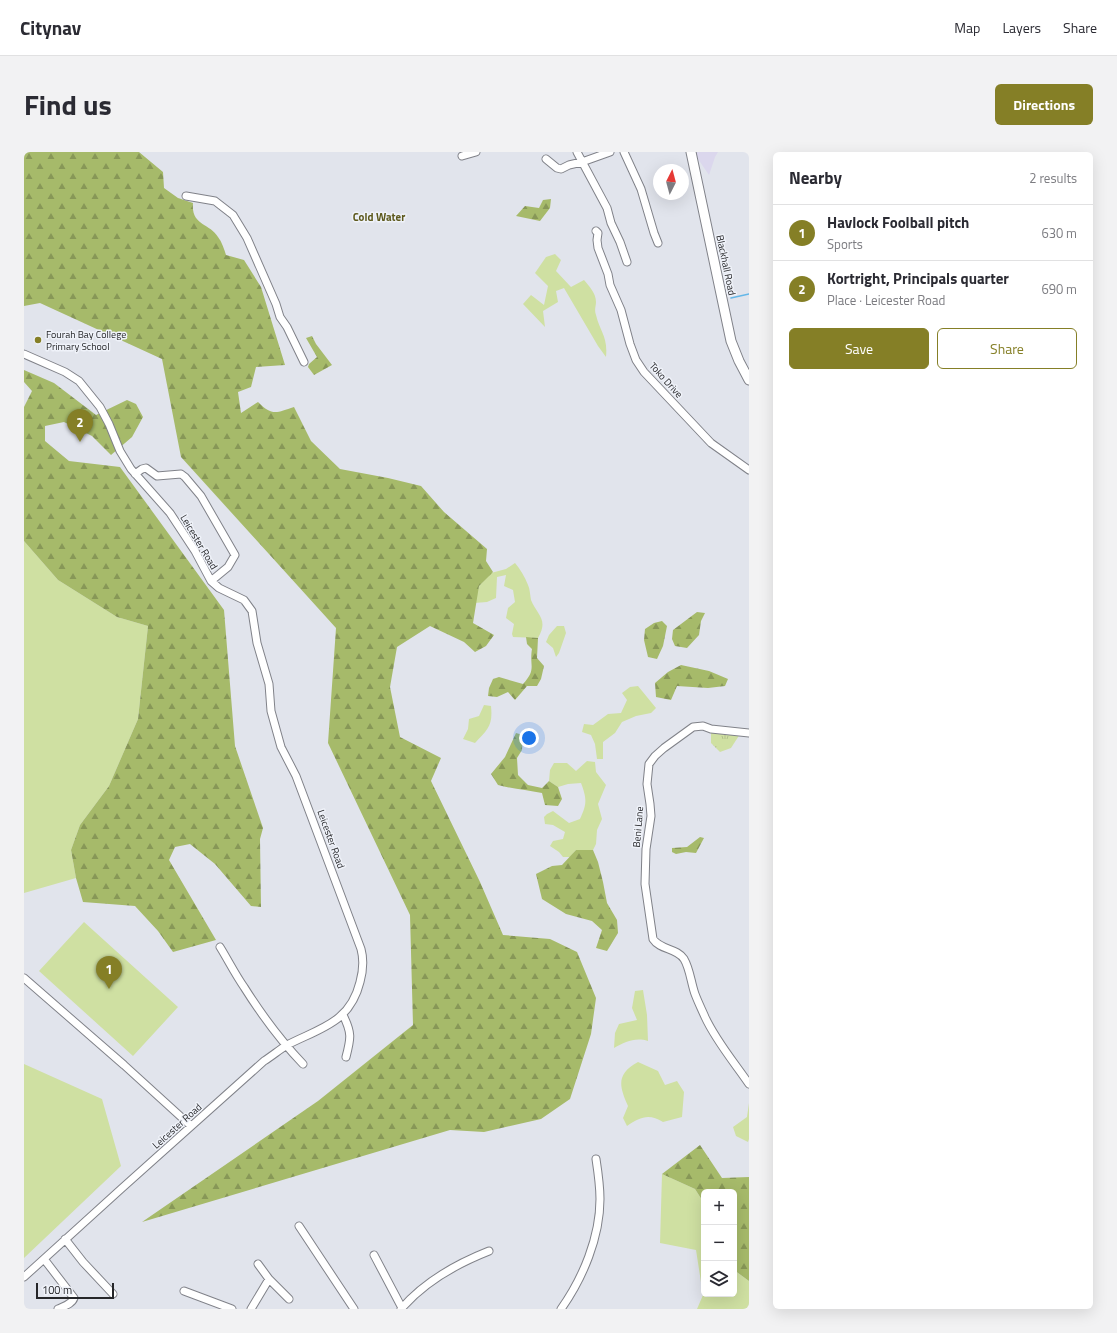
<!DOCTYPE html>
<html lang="en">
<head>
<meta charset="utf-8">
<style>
	body { margin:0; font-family:"Titillium Web",sans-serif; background:#f2f2f3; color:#2b2b33 }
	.controls { position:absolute; right:12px; bottom:12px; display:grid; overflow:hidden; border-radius:6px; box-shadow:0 4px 16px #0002 }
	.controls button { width:36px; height:36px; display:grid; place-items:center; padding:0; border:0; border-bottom:1px solid #e1e1e2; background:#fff; color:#2b2b33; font:20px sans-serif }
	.compass { position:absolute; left:629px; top:12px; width:36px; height:36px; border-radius:50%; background:#fff; box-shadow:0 4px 16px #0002; rotate:6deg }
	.scale { position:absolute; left:12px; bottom:10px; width:78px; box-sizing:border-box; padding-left:4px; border:2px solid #252629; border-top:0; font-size:11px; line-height:14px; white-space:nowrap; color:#252629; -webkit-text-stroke:3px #eff2f9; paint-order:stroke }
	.you { position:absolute; left:505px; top:586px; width:14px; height:14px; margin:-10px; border:3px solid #fff; border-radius:50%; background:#1a73e8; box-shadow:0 0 0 6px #1a73e833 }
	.badge { display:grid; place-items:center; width:26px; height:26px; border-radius:50%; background:#857f26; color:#fff; font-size:13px; font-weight:700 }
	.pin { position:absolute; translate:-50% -33px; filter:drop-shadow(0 1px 2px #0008) }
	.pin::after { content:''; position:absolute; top:21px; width:14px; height:12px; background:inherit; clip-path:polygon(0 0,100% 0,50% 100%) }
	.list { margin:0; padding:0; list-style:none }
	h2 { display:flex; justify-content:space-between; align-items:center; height:52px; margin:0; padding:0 16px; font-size:17px }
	h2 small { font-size:13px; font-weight:400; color:#7c7c81 }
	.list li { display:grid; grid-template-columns:26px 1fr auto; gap:12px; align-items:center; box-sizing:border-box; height:56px; padding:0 16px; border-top:1px solid #e1e1e2 }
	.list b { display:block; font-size:15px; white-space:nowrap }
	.list p { margin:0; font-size:13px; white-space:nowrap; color:#7c7c81 }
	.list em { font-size:13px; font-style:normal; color:#7c7c81 }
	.actions { display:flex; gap:8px; padding:12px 16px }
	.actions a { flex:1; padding:9px 0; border:1px solid #857f26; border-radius:6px; text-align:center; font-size:14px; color:#857f26 }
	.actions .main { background:#857f26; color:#fff }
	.icon { flex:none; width:22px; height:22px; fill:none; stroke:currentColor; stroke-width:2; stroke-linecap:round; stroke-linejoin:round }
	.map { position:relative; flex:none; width:725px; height:1157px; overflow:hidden; border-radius:6px }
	header { display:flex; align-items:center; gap:24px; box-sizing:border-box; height:56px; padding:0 20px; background:#fff; border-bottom:1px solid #e1e1e2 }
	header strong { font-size:19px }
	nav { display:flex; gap:22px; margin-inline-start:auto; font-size:14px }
	.intro { display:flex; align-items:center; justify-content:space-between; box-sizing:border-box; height:96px; padding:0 24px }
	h1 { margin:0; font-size:28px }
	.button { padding:10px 18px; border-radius:6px; background:#857f26; color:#fff; font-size:14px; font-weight:700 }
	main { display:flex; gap:24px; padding:0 24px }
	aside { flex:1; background:#fff; border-radius:6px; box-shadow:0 4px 16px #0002 }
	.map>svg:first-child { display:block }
</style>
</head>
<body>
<header>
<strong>Citynav</strong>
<nav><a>Map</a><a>Layers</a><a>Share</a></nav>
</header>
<div class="intro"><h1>Find us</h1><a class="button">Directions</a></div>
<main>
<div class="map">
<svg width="725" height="1157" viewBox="0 0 725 1157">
	<defs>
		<pattern id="forest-firs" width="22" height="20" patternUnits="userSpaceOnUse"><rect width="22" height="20" fill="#a6ba6a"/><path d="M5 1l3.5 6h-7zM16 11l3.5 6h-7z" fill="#879757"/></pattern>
		<pattern id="park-tufts" width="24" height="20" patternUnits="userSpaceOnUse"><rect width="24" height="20" fill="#cfe0a2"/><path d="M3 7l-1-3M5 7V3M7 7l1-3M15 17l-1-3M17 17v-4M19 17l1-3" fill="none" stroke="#b2c08c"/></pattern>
	</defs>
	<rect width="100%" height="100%" fill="#e1e4ec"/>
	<path fill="#dbd7ed" d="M666,0H694L691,5L685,23L672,4Z"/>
	<path fill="#cfe0a2" d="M531,102L537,108L532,119L547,135L560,128C565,134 572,141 572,150C572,154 570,158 572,163C576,180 584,184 582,205L574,194L540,136L532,139L534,150L519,159L521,175L499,152L507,143L520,153L524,134L511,121L522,105Z
		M0,389L34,428L93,465L124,474L114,567L85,634L56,673L47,698L52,726L0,741Z
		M491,411C496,417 501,425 504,433C506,437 506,443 507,448C513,463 525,467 514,486L489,485L488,482L490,472L482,466L484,456L491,450L489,438L480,434L482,423L473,425L472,446L463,450L450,451L455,434L467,421L482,417Z
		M533,474H540L542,481L535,501L532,505L529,496L522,490L525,483Z
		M614,534L632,556L627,561L612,564L598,570L591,581L579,590V607H573L571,592L567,583L558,580L560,572L569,573L584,562L597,561L603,548L598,541L606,535Z
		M460,553L467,554C469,574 464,577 451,591L439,587L444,577L445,567L455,564Z
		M563,609L571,610L572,620L582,633L574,652L578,667L573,678L572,692L569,698H552L546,705H539L535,700L526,694L529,689L539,687L541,680L529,673L521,672L520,665L523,662L529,659L545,671L556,667C563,652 563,647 557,631L544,632L534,635L525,629L526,618L530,611H543L552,619Z
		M60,770L154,855L109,904L15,819Z
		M619,838L623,863L624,889C611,885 601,890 590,896L591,881L595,872L613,868L608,856L611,839Z
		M614,910L634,919L641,933L653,929L660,940L658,965L639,970C625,961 616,965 603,974L599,966L604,954C595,934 592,922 614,910Z
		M0,912L78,947L97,1014L0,1106Z
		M725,951V987L724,990L712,984L709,975L723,965Z
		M638,1022L671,1037L680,1051V1142H710V1118L725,1129V1157H673L679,1143L672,1098L636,1091Z"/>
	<path fill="url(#forest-firs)" d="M2,0H115L139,20L140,36L154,46L169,51C167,74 186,71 194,85C198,90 200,97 202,103L220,108L237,135L261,213L232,215L227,235L214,240L217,261L234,250C248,264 252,261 270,255L287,289L316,317L364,326L397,334L420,360L463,397L462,409L469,420L455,434L449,471L470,483L462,494L451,500L440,490L406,474L373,495L366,535L376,585L417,606L407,629L456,730L479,783L526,787L553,800L572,846L567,882L546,947L517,967L460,980L426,978L118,1070L294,949L389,873L386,763L304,591L312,476L157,305L138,207L16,151L0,154V3Z
		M527,47L526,56L516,69L492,64L501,54L515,56L519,48Z
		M288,184L292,192L308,213L290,223L284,215L285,212L293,205L282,186Z
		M0,218L30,231L72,263L103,248L112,252L119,265L108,285L87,303L68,284L40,270L21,274V289L45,309L96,315L200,458L211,594L239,676L236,687L237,755L227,754L191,712L166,692L151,695L145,708L192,788L149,800L134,779L111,754L59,750L52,726L47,698L56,673L85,634L114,567L124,474L93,465L34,428L0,389V255L8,239L0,230Z
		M673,460L681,461L677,469L675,483L663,496L651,494L648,487L649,478Z
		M638,469L643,474L639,494L633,507L624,505L620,488L621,477L630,471Z
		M502,485L514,486L513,506L520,514L517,527L513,534H503L491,548L484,540L473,545L464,544L465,536L469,527L475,525L499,532C513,517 505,514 508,497L503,492Z
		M657,513L685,519L704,527L701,534L684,536L653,534L647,548L632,545L631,531L644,520Z
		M492,581L499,583L498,598L493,606L494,623L504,633L518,636L525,629L534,635L538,647L534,654L521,653L518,641C503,638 489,637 474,633L467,622L481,605Z
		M676,685L680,686L672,701L662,700L652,702L648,700V696L663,695Z
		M552,698H569L574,710L579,730L583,751L593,768L594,781L583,799L572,796L578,778L568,769L542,762L518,747L512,722L528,714L538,713Z
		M676,993L698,1026L725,1025V1129L710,1118V1040H680V1051L671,1037L638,1022Z"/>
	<path fill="url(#park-tufts)" d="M687,577L718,579L707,596L696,600L687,591Z"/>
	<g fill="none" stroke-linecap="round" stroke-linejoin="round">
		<path stroke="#64b7e8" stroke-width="1.5" d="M707,146L725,142"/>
		<g stroke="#808289" stroke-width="9">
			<path id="minor" d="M553,0L583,56L587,71L596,90L603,110
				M600,0L617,37L630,81L634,91
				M438,4L452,0
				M522,7L533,16L537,17L545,13L558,10L586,0
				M162,44L191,49L209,63L223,86L252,152L256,165L263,175L280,210
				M572,79L574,81L573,88L574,96L584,122L586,133L597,158L606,192L612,208L620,220L687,291L725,318
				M0,202L41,220L55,229L76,255L85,272L96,299L107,317L146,361L171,399L187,429L195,436L220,448L228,459L233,491L245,532L247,559L257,595L272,624L337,797C340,808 339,819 336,830C326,871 296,876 263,893C255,898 248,904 240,909L97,1037L0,1125
				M111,322L118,317L122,316L133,324L157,322L161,325L177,344L211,403L204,415L187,429
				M725,581L687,577L679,574L669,575L640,596L631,604L625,612L623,632L626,652L627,664L622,697L621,732L629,787C636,798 653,796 660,807C666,817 667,831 671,842C674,850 678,858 681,865C692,889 710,910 725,932
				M196,795C204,808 211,822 220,835C237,862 256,888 279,912
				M0,826L100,913L167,974
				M319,863C328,881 327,886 322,905
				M275,1074L330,1157
				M41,1087L59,1110L89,1142
				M350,1103L378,1156
				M20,1107L50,1146C48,1152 40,1154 34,1157
				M245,1127L265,1147
				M160,1139L208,1157
				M227,1157L245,1127L234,1112
				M377,1157C401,1129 432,1112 465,1099
				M537,1157C559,1126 576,1085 576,1047C576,1033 574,1020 572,1007"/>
		</g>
		<g stroke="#808289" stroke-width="11">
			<path id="major" d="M667,0L707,189L715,209L725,228"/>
		</g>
		<use href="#minor" stroke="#fff" stroke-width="7"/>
		<use href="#major" stroke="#fff" stroke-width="9"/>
	</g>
	<circle fill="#857f26" stroke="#eff2f9" stroke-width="1.5" cx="14" cy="188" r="4"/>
	<g text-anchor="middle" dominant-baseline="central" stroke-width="3" stroke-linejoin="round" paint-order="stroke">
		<g font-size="10" fill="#252629" stroke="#eff2f9">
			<text transform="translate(702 113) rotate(78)">Blackhall Road</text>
			<text transform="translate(642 228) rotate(48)">Toko Drive</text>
			<text transform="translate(175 390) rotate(59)">Leicester Road</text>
			<text transform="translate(614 675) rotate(-85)">Beni Lane</text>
			<text transform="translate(307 687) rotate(70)">Leicester Road</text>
			<text transform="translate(153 974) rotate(-42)">Leicester Road</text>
		</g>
		<g font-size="10" fill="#252629" stroke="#eff2f9" text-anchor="start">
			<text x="22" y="182">Fourah Bay College<tspan x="22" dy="12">Primary School</tspan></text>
		</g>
		<g font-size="11" font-weight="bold" fill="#5d591d" stroke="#eff2f9">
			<text x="355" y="65">Cold Water</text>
		</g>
	</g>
</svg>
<div class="controls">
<button>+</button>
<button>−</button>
<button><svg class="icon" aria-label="layers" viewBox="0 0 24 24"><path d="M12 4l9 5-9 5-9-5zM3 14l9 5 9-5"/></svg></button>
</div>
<svg class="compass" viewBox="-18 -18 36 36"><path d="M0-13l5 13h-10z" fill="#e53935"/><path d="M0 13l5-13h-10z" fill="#7c7c81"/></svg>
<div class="scale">100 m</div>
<div class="you"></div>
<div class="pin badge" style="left:85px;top:837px">1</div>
<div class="pin badge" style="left:56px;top:290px">2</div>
</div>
<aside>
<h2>Nearby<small>2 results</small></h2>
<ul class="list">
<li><span class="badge">1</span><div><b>Havlock Foolball pitch</b><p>Sports</p></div><em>630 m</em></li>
<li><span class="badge">2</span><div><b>Kortright, Principals quarter</b><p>Place · Leicester Road</p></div><em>690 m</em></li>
</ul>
<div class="actions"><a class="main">Save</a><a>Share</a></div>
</aside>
</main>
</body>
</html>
